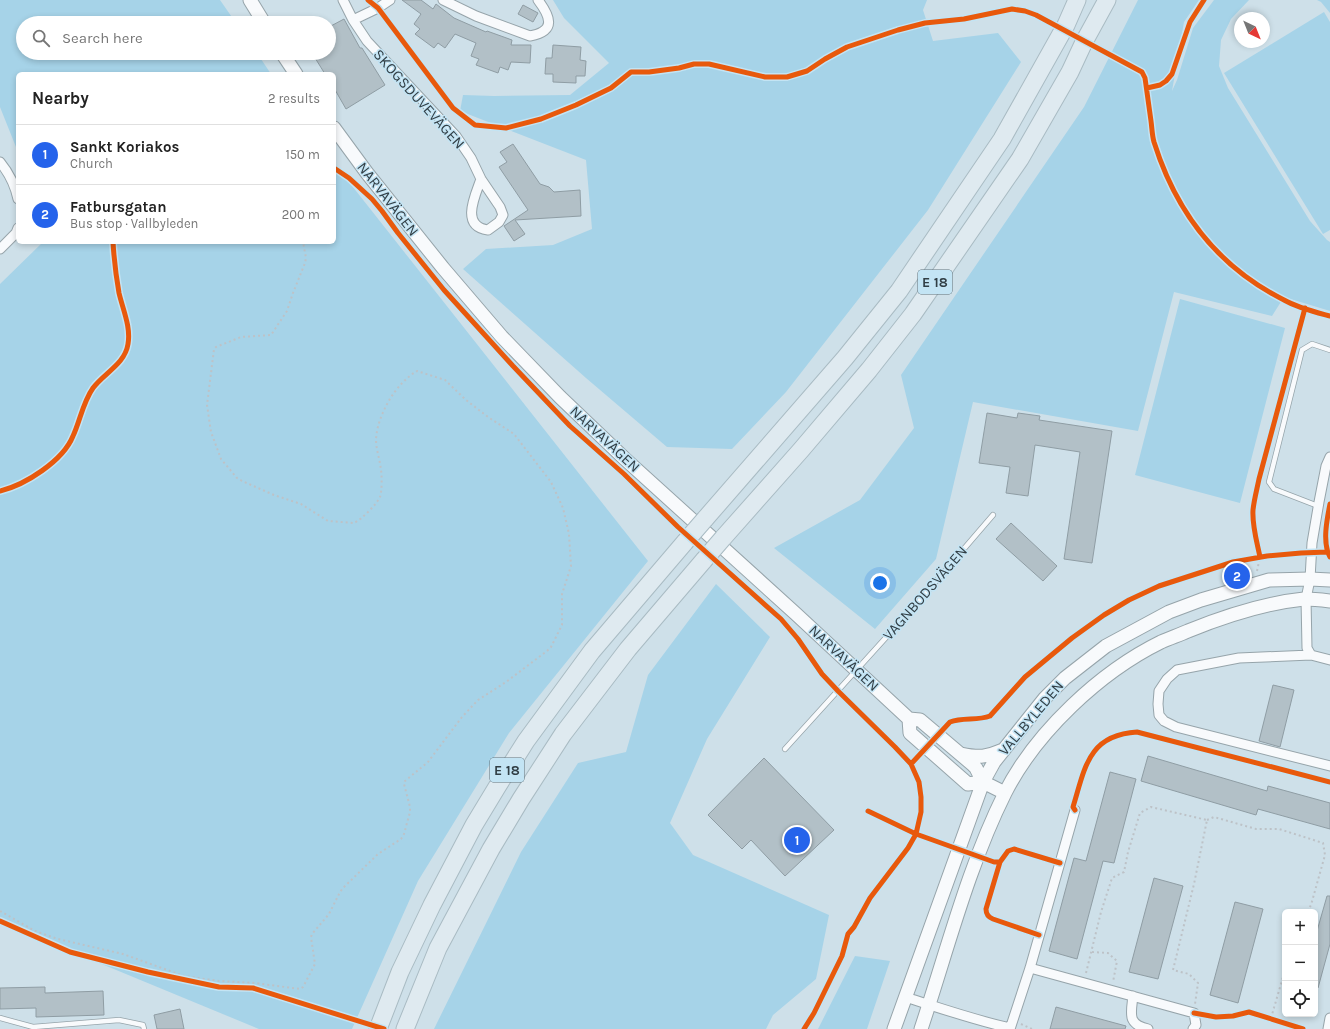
<!DOCTYPE html>
<html lang="en">
<head>
<meta charset="utf-8">
<style>
	body { margin:0; font-family:Karla,sans-serif; background:#f6f6f6; color:#222 }
	.controls { position:absolute; right:12px; bottom:12px; display:grid; overflow:hidden; border-radius:6px; box-shadow:0 2px 6px #0003 }
	.controls button { width:36px; height:36px; display:grid; place-items:center; padding:0; border:0; border-bottom:1px solid #e0e0e0; background:#fff; color:#222; font:20px sans-serif }
	.compass { position:absolute; left:1234px; top:12px; width:36px; height:36px; border-radius:50%; background:#fff; box-shadow:0 2px 6px #0003; rotate:137deg }
	.you { position:absolute; left:880px; top:583px; width:14px; height:14px; margin:-10px; border:3px solid #fff; border-radius:50%; background:#1a73e8; box-shadow:0 0 0 6px #1a73e833 }
	.badge { display:grid; place-items:center; width:26px; height:26px; border-radius:50%; background:#2563eb; color:#fff; font-size:13px; font-weight:700 }
	.pin { position:absolute; translate:-50% -50%; border:2px solid #fff; box-shadow:0 1px 4px #0006 }
	.list { margin:0; padding:0; list-style:none }
	h2 { display:flex; justify-content:space-between; align-items:center; height:52px; margin:0; padding:0 16px; font-size:17px }
	h2 small { font-size:13px; font-weight:400; color:#767676 }
	.list li { display:grid; grid-template-columns:26px 1fr auto; gap:12px; align-items:center; box-sizing:border-box; height:60px; padding:0 16px; border-top:1px solid #e0e0e0 }
	.list b { display:block; font-size:15px; white-space:nowrap }
	.list p { margin:0; font-size:13px; white-space:nowrap; color:#767676 }
	.list em { font-size:13px; font-style:normal; color:#767676 }
	.icon { flex:none; width:22px; height:22px; fill:none; stroke:currentColor; stroke-width:2; stroke-linecap:round; stroke-linejoin:round }
	.map { position:relative; flex:none; width:1330px; height:1029px; overflow:hidden }
	.search { position:absolute; background:#fff; box-shadow:0 2px 6px #0003; left:16px; top:16px; width:320px; height:44px; display:flex; align-items:center; gap:10px; box-sizing:border-box; padding:0 14px; border-radius:22px; color:#767676; font-size:15px }
	.panel { position:absolute; background:#fff; box-shadow:0 2px 6px #0003; left:16px; top:72px; width:320px; height:172px; border-radius:6px }
	.map>svg:first-child { display:block }
</style>
</head>
<body>
<div class="map">
<svg width="1330" height="1029" viewBox="0 0 1330 1029">
	<rect width="100%" height="100%" fill="#cee0e9"/>
	<path fill="#a6d3e8" d="M0,0H220L236,23H23V53H257L271,74H18V152L0,107Z
		M553,0H927L923,10L933,41L998,33L1021,62L928,210L786,392L732,449L667,447L586,378L463,269L486,249L553,245L592,229L586,160L460,111L463,95L494,96L570,95L609,63L564,18Z
		M1138,0H1199L1184,22L1172,91L1177,80L1193,28L1214,0H1249L1231,19L1221,40L1219,66L1228,88L1310,221L1327,240L1330,242V311L1284,297L1272,316L1174,292L1138,431L973,402L936,559L875,629L774,548L860,500L914,428L901,375L1084,107Z
		M1317,0H1330V13L1321,2Z
		M1324,12L1330,22V230L1323,234L1224,73Z
		M334,163L648,561L509,733L418,881L352,1029H259L0,922V284L43,242H334Z
		M1180,299L1285,328L1240,503L1135,475Z
		M716,584L770,637L707,739L670,823L693,855L829,915L816,979L773,1015L766,1029H434L521,852L578,763L626,752L648,675Z
		M855,956L890,961L867,1029H818Z"/>
	<path fill="#b2c0c7" stroke="#8f9da4" d="M402,0H421L433,9L436,4L454,18L486,32L487,31L512,40L511,45H531L530,63L511,62L508,70L500,67L498,73L476,65L479,59L471,56L476,43L455,34L445,48L438,43L434,48L415,34L420,29L414,24L421,14Z
		M523,5L538,13L533,22L518,14Z
		M344,19L360,48H362L385,85L346,109L334,88V74H325L312,53H329V27Z
		M553,45L581,47L580,60L586,61L585,76H576V83L553,82V74H545L546,58H552Z
		M513,144L540,184L549,187L554,192L580,190L581,216L515,220L525,234L514,241L504,226L528,210L499,167L507,162L500,152Z
		M987,413L1017,418L1018,413L1040,416L1039,420L1112,431L1092,563L1064,559L1080,452L1035,445L1028,496L1006,493L1010,467L979,463Z
		M1011,523L1057,566L1043,581L996,539Z
		M1273,685L1294,690L1280,747L1259,741Z
		M1148,756L1267,791L1268,786L1330,803V829L1258,809L1256,815L1141,781Z
		M764,758L834,830L785,876L751,840L742,849L708,815Z
		M1110,772L1136,779L1114,863L1103,861L1077,959L1049,951L1074,858L1086,861Z
		M1154,878L1183,886L1158,979L1129,972Z
		M1327,896H1330V944L1318,988H1315V930L1317,931Z
		M1235,902L1263,909L1238,1003L1210,995Z
		M45,987V993L103,991L104,1015L36,1017V1008L0,1009V988Z
		M1056,1007L1126,1026L1125,1029H1050Z
		M180,1009L184,1029H157L154,1015Z"/>
	<g fill="none" stroke-linecap="round" stroke-linejoin="round">
		<g stroke="#96a4aa" stroke-width="6">
			<path id="lane" d="M1318,506L1274,489L1269,482L1302,350L1312,344L1330,350
				M785,749L919,601L993,515
				M0,1018L33,1027L119,1020L143,1025L144,1029"/>
		</g>
		<g stroke="#96a4aa" stroke-width="11">
			<path id="street" d="M343,0L353,20L367,41L456,136L471,158L481,179L500,207L503,215L499,222L488,230C460,226 475,196 481,179
				M443,0L476,16L530,36C557,31 550,16 538,0
				M353,20L378,8L390,0
				M0,162C9,173 15,185 18,199
				M0,249L16,233L18,228
				M1330,457L1326,466L1319,502L1312,543L1310,579L1306,599L1307,648L1311,655L1330,660
				M1311,655L1239,658L1177,670L1167,679L1159,691L1158,704L1159,715L1164,721L1176,727L1330,766
				M1030,968L1194,1013L1196,1025L1193,1029
				M1133,996C1131,1014 1127,1024 1148,1029
				M905,997C940,1008 974,1020 1010,1028
				M1330,1018L1328,1029H1330
				M1010,1029L1030,968L1075,810"/>
		</g>
		<g stroke="#96a4aa" stroke-width="15">
			<path id="secondary" d="M250,0L264,23
				M282,53L296,74
				M334,128L367,173L443,268L502,337L560,397L625,459L796,614L909,719L920,720L972,764L976,768L983,782
				M909,719L910,733L968,784L983,782L1005,793
				M961,754C980,758 986,757 1003,750
				M894,1029L983,782L994,762L1045,698L1065,678L1106,646L1169,612L1201,600L1269,580L1310,579L1330,580
				M921,1029C947,951 968,867 1005,793C1036,732 1100,672 1161,642C1170,638 1179,635 1188,631C1225,616 1265,603 1304,599C1312,599 1322,600 1330,601"/>
		</g>
		<g stroke="#a9bbc3" stroke-width="19">
			<path id="highway" d="M705,519L845,358L899,291L1002,139L1066,25L1077,0
				M723,538L801,450L869,370L913,314L1020,159L1070,72L1084,42L1107,0
				M378,1029L400,972L432,905L474,825L497,787L526,741L592,651L685,542
				M405,1029L438,948L491,849L521,799L563,734L628,649L704,560"/>
		</g>
		<path stroke="#bdc2c7" stroke-width="2" stroke-dasharray="2 3" stroke-linecap="butt" d="M1257,571L1260,557
			M1207,820L1214,817L1256,829H1279L1323,843L1325,855L1311,905L1307,912
			M0,911L35,931L58,939L123,954L184,976L219,981L255,983L300,989L303,987L315,964L311,937L312,934L329,914L340,892L343,888L378,854L401,839L404,834L410,812V807L404,784L405,781L428,762L462,717L478,700L506,682L547,651L551,647L562,625V594L571,566L569,534L563,508L551,482L514,434L488,417L466,400L445,380L417,371C396,383 377,415 376,440C376,449 380,460 381,470C382,476 382,492 380,497C376,505 362,519 354,523L328,521L301,504L274,495L242,481L237,478L221,459L211,432L207,405L214,349L216,347L241,337L271,335L287,311L293,293L305,263L306,258L303,242
			M1092,952L1108,953L1117,961L1113,982
			M1086,973L1101,912L1112,878L1124,872L1128,852L1140,813L1151,807L1207,820L1194,884L1173,970L1189,974L1198,983L1195,1004
			M1271,1018L1285,970
			M1021,1024L1032,1029"/>
		<use href="#lane" stroke="#f8fafc" stroke-width="4.5"/>
		<use href="#street" stroke="#f8fafc" stroke-width="9"/>
		<use href="#secondary" stroke="#f8fafc" stroke-width="13"/>
		<use href="#highway" stroke="#dfeaf0" stroke-width="17"/>
		<g stroke="#a9bbc3" stroke-width="19" stroke-linecap="butt">
			<path id="highway-bridge" d="M685,542L705,519
				M704,560L723,538"/>
		</g>
		<use href="#highway-bridge" stroke="#dfeaf0" stroke-width="17"/>
		<g stroke="#c3e4f4" stroke-width="8">
			<path id="cycleway" d="M368,0L378,8L453,108L475,125L506,128L541,119L576,105L611,88L631,72H649L679,68L694,64H709L765,77H787L807,71L825,59L847,47L898,30L925,23L964,19L1012,9L1025,11L1036,15L1142,72L1145,78C1147,92 1149,107 1151,121C1152,128 1152,135 1154,142C1176,212 1218,267 1284,300C1298,308 1315,312 1330,316
				M1147,88L1160,85L1166,81L1172,74L1190,22L1204,0
				M334,168L349,178L372,199L382,211L398,233L444,290L513,366L570,426L624,474L678,527L781,619L798,639L822,674L838,691L895,747L911,764L919,782L921,797V812L916,834L908,848L870,898L854,927L848,934L842,956L814,1013L804,1029
				M0,491C25,485 63,461 73,436C80,421 83,402 93,388C104,373 125,364 128,344C131,327 123,310 119,293C116,276 114,259 113,242
				M1330,504C1327,519 1322,543 1330,557
				M1260,557C1257,542 1252,526 1253,510C1254,500 1257,489 1259,479L1305,308
				M911,764L950,722C963,717 977,721 990,716L1025,677L1072,638L1104,615L1129,600L1159,586L1233,562L1267,556L1301,553L1327,552
				M1075,810L1073,807C1085,768 1088,735 1137,732L1330,782
				M868,811L916,834L994,862H1000L1008,851L1014,849L1060,863
				M1000,862L986,909C986,914 988,917 993,919L1039,935
				M0,921L70,952L148,972L219,987L253,988L384,1029
				M1194,1013L1216,1017L1233,1016L1249,1012L1303,1029"/>
		</g>
		<use href="#cycleway" stroke="#e8590c" stroke-width="5"/>
	</g>
	<g text-anchor="middle" dominant-baseline="central" stroke-width="3" stroke-linejoin="round" paint-order="stroke">
		<g fill="#c3e4f4" stroke="#5d707a" stroke-width="1">
			<rect x="918" y="270" width="34" height="24" rx="3"/>
			<rect x="490" y="758" width="34" height="24" rx="3"/>
		</g>
		<g font-size="14" font-weight="bold" fill="#313e45">
			<text x="935" y="282">E 18</text>
			<text x="507" y="770">E 18</text>
		</g>
		<g font-size="15" fill="#313e45" stroke="#c3e4f4">
			<text transform="translate(419 99) rotate(48)">SKOGSDUVEVÄGEN</text>
			<text transform="translate(388 199) rotate(52)">NARVAVÄGEN</text>
			<text transform="translate(605 439) rotate(43)">NARVAVÄGEN</text>
			<text transform="translate(925 593) rotate(-49)">VAGNBODSVÄGEN</text>
			<text transform="translate(844 658) rotate(43)">NARVAVÄGEN</text>
			<text transform="translate(1031 718) rotate(-50)">VALLBYLEDEN</text>
		</g>
	</g>
</svg>
<div class="controls">
<button>+</button>
<button>−</button>
<button><svg class="icon" aria-label="locate" viewBox="0 0 24 24"><circle cx="12" cy="12" r="6"/><path d="M12 2v4M12 18v4M2 12h4M18 12h4"/></svg></button>
</div>
<svg class="compass" viewBox="-18 -18 36 36"><path d="M0-13l5 13h-10z" fill="#e53935"/><path d="M0 13l5-13h-10z" fill="#767676"/></svg>
<div class="you"></div>
<div class="pin badge" style="left:797px;top:840px">1</div>
<div class="pin badge" style="left:1237px;top:576px">2</div>
<div class="search"><svg class="icon" aria-label="search" viewBox="0 0 24 24"><circle cx="10" cy="10" r="6"/><path d="M15 15l6 6"/></svg>Search here</div>
<section class="panel">
<h2>Nearby<small>2 results</small></h2>
<ul class="list">
<li><span class="badge">1</span><div><b>Sankt Koriakos</b><p>Church</p></div><em>150 m</em></li>
<li><span class="badge">2</span><div><b>Fatbursgatan</b><p>Bus stop · Vallbyleden</p></div><em>200 m</em></li>
</ul>
</section>
</div>
</body>
</html>
